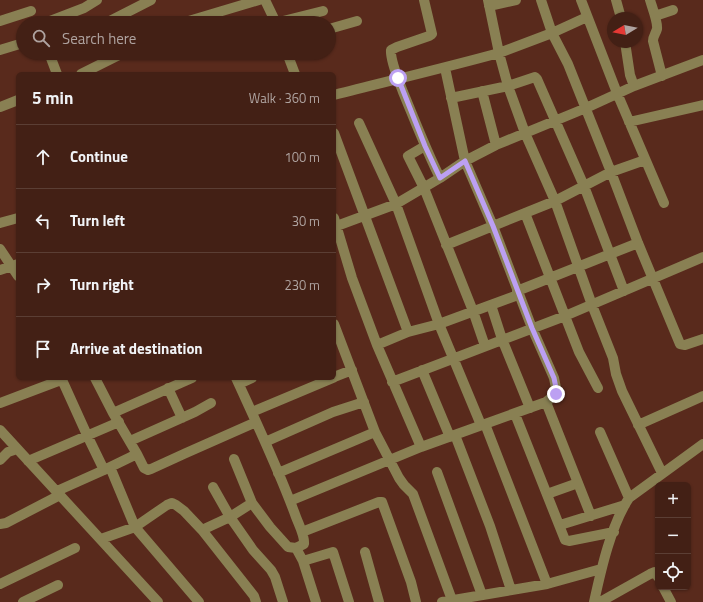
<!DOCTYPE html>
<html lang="en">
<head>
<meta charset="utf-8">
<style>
	body { margin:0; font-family:"Titillium Web",sans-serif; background:#4d2d22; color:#f1f3f6 }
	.controls { position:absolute; right:12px; bottom:12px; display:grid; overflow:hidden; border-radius:6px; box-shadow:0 1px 3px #0004 }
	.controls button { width:36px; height:36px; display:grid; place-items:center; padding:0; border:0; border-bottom:1px solid #5b3e34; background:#432015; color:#f1f3f6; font:20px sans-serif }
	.compass { position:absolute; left:607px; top:12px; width:36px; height:36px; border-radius:50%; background:#432015; box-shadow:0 1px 3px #0004; rotate:260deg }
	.stop { position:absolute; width:12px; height:12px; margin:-9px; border:3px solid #bca0f2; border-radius:50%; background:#fff }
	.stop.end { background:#bca0f2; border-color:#fff; box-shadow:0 1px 4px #0008 }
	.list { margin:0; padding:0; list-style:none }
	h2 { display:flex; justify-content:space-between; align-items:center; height:52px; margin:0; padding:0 16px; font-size:17px }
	h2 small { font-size:13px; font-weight:400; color:#afa3a0 }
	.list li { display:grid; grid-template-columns:26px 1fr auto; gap:12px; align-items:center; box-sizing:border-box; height:64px; padding:0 16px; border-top:1px solid #5b3e34 }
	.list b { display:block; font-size:15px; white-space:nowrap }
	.list em { font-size:13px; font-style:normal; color:#afa3a0 }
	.icon { flex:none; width:22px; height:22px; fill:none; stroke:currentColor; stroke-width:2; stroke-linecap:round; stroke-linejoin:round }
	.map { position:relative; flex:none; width:703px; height:602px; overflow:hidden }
	.search { position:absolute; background:#432015; box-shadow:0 1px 3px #0004; left:16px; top:16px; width:320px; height:44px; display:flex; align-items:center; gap:10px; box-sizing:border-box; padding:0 14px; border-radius:22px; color:#afa3a0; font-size:15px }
	.panel { position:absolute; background:#432015; box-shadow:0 1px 3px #0004; left:16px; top:72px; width:320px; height:308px; border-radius:6px }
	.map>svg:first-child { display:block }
</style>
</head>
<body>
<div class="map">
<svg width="703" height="602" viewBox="0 0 703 602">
	<rect width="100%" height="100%" fill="#592a1c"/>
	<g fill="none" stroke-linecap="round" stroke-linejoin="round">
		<path stroke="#898053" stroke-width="10" d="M265,0L276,23
			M424,0L432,34L429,36L397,47L391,50C390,61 399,81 403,92C415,121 426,150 440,178
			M488,0L499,53L552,33L587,17
			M541,0L552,33L568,64L611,172L638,243L680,344L685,345L703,339
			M581,0L617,93L664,203
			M616,0L621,18
			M650,0C652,7 658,22 657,29C656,33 653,36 653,41L662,76
			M489,6L516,0
			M655,16L673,10
			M0,21L31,11
			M45,23L84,8L97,0
			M106,23L151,0
			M182,23L259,0
			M275,23L323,11
			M329,29L357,21
			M625,42L630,75L634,86
			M0,50L23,43
			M49,53L57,74
			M287,53L295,74
			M81,74L123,53
			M482,91L496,145
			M334,95C389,81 444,68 499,53L508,86L525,133L555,201L592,305L613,358L616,374L622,391L662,473
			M451,98L508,86L535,77L537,79L584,186L624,291
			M0,107L18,100
			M629,122L703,105
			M359,123L396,204L439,324L481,425
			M334,133L408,332
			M425,146L408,156L424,188L473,311L485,346
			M525,213L579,352L598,388
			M334,218L352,278L377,345L421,447
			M0,223L18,218
			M334,227L396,204L440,178L465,161L496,145L586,108L634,86L703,60
			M446,245L555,201L611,172L645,160
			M0,249L18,276
			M0,270L18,264
			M517,291L638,243
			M491,305L502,339L530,408
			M334,324L375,432L399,478L404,485L413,494L452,600
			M377,345L408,332L439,324L518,295
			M422,370L450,437
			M334,377L352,370
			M236,378C257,424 279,470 296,517C299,525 305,536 304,544L296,548
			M392,382L565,316L703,257
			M239,384L252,378
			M168,388L182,418
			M546,402L591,516
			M0,403L61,380L63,382L87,435L104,470
			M252,412L333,378
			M113,413L192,378
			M515,414L565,540L569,541L614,532
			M485,424L547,584
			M638,425L703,396
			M0,430L158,602
			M600,432L629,498
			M455,435L490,526L511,590
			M130,441L195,412L211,403
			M265,442L333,412L364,402
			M137,454L144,468L148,470L151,469L186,453L256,422
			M234,459L252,503L270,527L288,547L296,548L303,561L316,602
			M0,460L8,452L17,449
			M28,461L119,422
			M110,467L135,527L167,505L172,503L176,505L184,511L202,530L254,596L256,602
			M437,472L482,595
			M278,473L375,432
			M213,487L230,517L252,503
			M57,491L104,470L137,454L113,413L95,378
			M547,494L578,483
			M290,501L421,447L546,402L556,394V388L554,378L532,328L493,226L465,161L445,68
			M0,524L6,523L60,495
			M560,525L625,505
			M202,530L230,517L253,550L271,570L275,577L283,602
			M302,532L379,502H382L411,582L416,602
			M101,539L135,527L199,602
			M365,552L379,602
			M303,561L333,552L349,602
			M0,584L75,548
			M663,587L671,602
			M23,602L58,585
			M442,602L547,584L601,569
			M594,602C601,570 611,525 629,498L703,444
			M600,602L650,574L655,572L658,577"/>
	</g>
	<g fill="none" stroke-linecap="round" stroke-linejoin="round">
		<path stroke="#bca0f2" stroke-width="5" d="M398,78L425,146L440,178L465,161L493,226L532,328L554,378L556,388V394"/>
	</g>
</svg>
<div class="controls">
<button>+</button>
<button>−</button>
<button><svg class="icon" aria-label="locate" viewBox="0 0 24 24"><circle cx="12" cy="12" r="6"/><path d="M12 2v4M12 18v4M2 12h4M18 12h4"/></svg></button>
</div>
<svg class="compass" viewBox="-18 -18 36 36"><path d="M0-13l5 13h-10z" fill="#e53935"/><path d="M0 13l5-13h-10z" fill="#afa3a0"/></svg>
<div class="stop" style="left:398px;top:78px"></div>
<div class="stop end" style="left:556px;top:394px"></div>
<div class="search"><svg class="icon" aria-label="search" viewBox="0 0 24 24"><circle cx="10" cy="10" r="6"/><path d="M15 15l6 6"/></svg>Search here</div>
<section class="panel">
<h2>5 min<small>Walk · 360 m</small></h2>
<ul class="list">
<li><svg class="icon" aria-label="ahead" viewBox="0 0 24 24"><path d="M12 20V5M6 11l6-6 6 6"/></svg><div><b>Continue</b></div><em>100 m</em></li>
<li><svg class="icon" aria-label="left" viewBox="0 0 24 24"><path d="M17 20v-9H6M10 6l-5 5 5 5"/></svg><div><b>Turn left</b></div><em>30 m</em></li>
<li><svg class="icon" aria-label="right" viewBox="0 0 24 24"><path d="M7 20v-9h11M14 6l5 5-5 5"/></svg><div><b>Turn right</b></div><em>230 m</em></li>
<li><svg class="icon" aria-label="arrive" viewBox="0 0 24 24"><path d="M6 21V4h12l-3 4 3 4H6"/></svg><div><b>Arrive at destination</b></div></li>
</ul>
</section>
</div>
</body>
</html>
